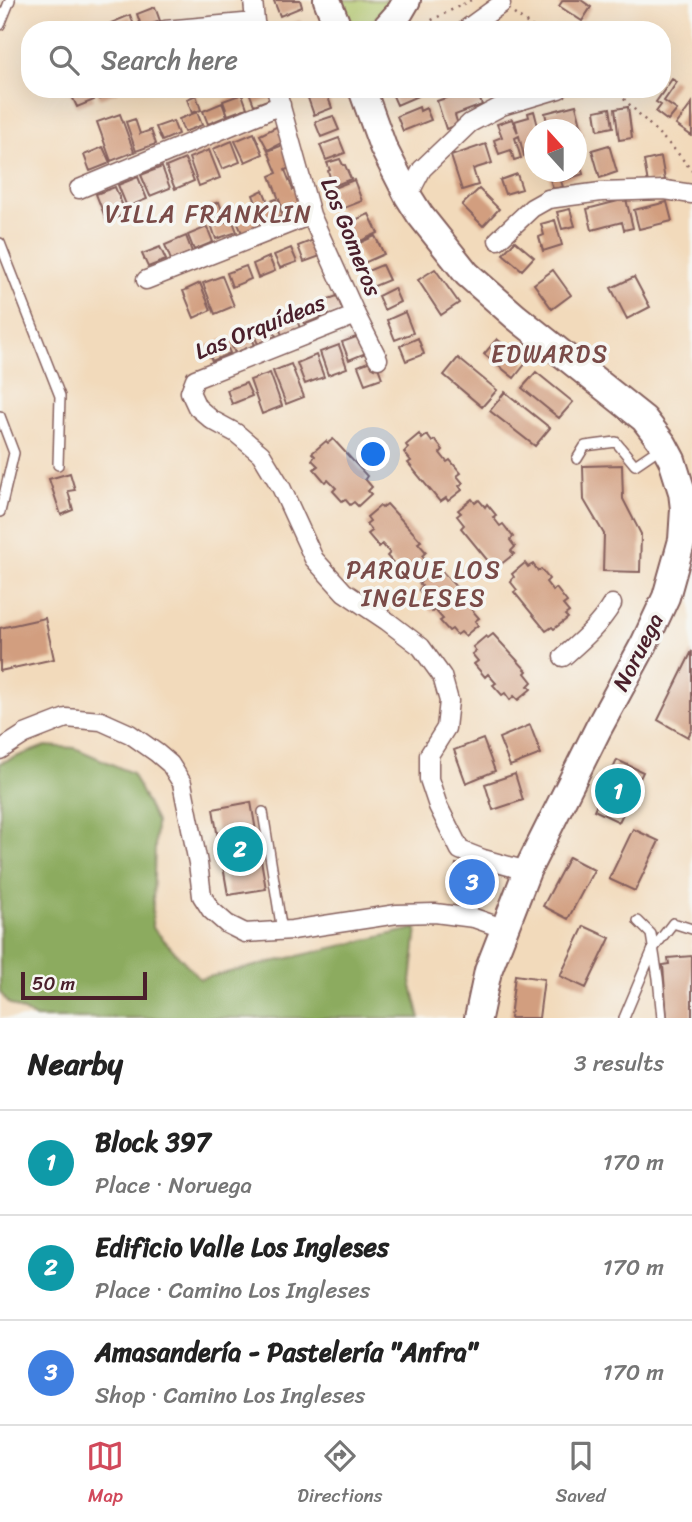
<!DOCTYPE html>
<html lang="en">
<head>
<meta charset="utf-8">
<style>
	body { margin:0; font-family:Sriracha,sans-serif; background:#f6f6f6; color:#222 }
	.compass { position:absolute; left:524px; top:119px; width:63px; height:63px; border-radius:50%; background:#fff; box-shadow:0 7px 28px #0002; rotate:339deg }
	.scale { position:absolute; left:21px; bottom:18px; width:126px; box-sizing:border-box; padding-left:7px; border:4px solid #4a1f2b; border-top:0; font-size:19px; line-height:24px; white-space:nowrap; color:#4a1f2b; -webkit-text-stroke:5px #f6f6f2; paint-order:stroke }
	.you { position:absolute; left:374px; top:455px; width:24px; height:24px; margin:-18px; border:5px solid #fff; border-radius:50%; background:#1a73e8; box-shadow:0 0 0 10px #1a73e833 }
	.badge { display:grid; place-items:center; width:46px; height:46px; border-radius:50%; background:#d1495b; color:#fff; font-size:23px; font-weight:700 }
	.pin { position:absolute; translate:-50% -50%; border:4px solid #fff; box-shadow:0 2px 7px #0006 }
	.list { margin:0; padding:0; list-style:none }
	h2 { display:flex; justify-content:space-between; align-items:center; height:91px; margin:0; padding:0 28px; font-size:30px }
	h2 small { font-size:23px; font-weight:400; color:#767676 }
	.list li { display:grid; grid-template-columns:46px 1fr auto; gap:21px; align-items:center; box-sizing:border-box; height:105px; padding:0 28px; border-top:2px solid #e0e0e0 }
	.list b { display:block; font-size:26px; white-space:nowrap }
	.list p { margin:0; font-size:23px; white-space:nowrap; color:#767676 }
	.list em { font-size:23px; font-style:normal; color:#767676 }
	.icon { flex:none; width:38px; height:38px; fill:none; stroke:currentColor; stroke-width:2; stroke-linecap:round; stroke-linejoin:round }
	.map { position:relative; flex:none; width:692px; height:1018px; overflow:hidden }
	.search { position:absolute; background:#fff; box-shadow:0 7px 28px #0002; left:21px; right:21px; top:21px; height:77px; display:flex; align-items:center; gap:18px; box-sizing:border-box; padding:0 24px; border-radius:28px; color:#767676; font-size:26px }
	.sheet { height:406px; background:#fff }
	nav { display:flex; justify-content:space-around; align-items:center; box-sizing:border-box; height:98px; border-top:2px solid #e0e0e0; background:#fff; font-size:19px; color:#767676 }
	nav a { display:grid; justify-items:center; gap:4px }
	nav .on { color:#d1495b }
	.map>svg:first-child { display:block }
</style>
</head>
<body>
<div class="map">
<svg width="692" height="1018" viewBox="0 0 692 1018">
	<rect width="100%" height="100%" fill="#f6f6f2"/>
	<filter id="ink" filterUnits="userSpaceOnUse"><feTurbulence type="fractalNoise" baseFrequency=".0143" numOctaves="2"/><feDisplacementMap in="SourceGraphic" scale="14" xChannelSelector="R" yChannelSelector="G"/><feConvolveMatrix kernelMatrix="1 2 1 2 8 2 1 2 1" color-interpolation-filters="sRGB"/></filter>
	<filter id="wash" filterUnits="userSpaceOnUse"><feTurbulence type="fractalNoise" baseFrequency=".00686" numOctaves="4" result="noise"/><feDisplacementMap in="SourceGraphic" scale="28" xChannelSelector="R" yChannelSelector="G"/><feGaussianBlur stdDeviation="1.57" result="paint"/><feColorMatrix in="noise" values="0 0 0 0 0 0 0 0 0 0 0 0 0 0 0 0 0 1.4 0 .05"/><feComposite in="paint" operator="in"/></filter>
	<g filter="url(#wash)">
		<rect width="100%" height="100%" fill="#f2dabb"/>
		<path fill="#b1c66a" stroke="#7e724a" stroke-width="2" d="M340,0H390C381,13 368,30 351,30Z"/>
		<path fill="#8cab5e" stroke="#6b6544" stroke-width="2" d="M45,746L75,748L132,773L156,822L152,927L200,979L417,928L411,982L420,1018H36L8,1003L0,992V763Z"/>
		<g id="blocks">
			<path fill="#d29e7f" d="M276,0H300L302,7L280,16L274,1Z
				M563,0H581L591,7L582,21L559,6Z
				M155,7L160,21L142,28L137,14Z
				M130,15L136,30H114L111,23Z
				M300,20L304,30H277Z
				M672,79L677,82L664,101L677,110L668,121L656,112L661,105L656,102Z
				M78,89H90L94,100L77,107L70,92Z
				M96,89H117L118,92L100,99Z
				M248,89H269L273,98L254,105Z
				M390,89H417L420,95L397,105Z
				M472,89H476L482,105L455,115L458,125L446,129L437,101Z
				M326,92L332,108L314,115L308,98Z
				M242,94L247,108L228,115L223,101Z
				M196,95L201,110L192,113L187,99Z
				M222,103L227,116L208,124L203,111Z
				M692,103V136L676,125Z
				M576,105L584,136L577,138V130H549L545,113Z
				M419,107L420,111L426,108L431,120L403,131L397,116Z
				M628,107L632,138L619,140L615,109Z
				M610,108L613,127L598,130L595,111Z
				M534,111L539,130H534V153L524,156L519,136L515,138L521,158L514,160L511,150L499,154L494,140L502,137L497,124L512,119L518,133L515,121L529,117L528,113Z
				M197,112L202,125L184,132L179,119Z
				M120,114L134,152L111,161L97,122Z
				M333,116L339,130L321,137L315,122Z
				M135,119L140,134L151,130L156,144L136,151L126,122Z
				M173,121L178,134L162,141L156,127Z
				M278,126L285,141L268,150L260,135Z
				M254,133L263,154L245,162L235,141Z
				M339,138L345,153L326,160L320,145Z
				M232,141L240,162L222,169L213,149Z
				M486,144L492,163L473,169L478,185L462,190L451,156Z
				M283,145L292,167L285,170L293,190L302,191L309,208L286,218L270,176L277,173L268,151Z
				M609,145L617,172L600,178L592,150Z
				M103,147L110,163L90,171L84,155Z
				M209,150L220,178L199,186L189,158Z
				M577,152L583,174L561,181L563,187L553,189L548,172H577Z
				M661,157L665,180L648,183L644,161Z
				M185,159L194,181L175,189L166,167Z
				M340,159L343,165H345L351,179L333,186L328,171L330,170L327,163Z
				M162,167L170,188L150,196L141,175Z
				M517,174L522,189L505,194L500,180Z
				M138,177L147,199L127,207L118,185Z
				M354,180L362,201L339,210L331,189Z
				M115,187L126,214L107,222L96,194Z
				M479,189L499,209L483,226L462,205Z
				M263,190L268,202L276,199L283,217L265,225L253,195Z
				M626,199L633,228L624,230L622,222L592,230L587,209Z
				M219,202L224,216L212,220L207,206Z
				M667,202L672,221L639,229L634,210Z
				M252,203L261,225L242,233L235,217L242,214L239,208Z
				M570,209L575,226L562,229L557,212Z
				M369,214L378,233L352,245L343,225Z
				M232,219L237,232L216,239L212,227Z
				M555,220L562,245L543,251L539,237L544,235L541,224Z
				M207,227L213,242L194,250L188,235Z
				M186,236L192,252L171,260L165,245Z
				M375,236L384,254L364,263L355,245Z
				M316,239L323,255L304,262L298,246Z
				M515,241L534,257L522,270L503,254Z
				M160,247L166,260L148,267L142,254Z
				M291,248L297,262L280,268L274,255Z
				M269,257L275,271L258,278L253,264Z
				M382,265L389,280L372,287L365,272Z
				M246,266L251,279L232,287L227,273Z
				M435,269L459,303L441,315L418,280Z
				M553,270L571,295L552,309L534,284Z
				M222,276L234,306L215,314L203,283Z
				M634,277L650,307L627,319L611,288Z
				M200,283L211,310L194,318L183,291Z
				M394,288L400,302L384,310L378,296Z
				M337,296L343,311L329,316L323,301Z
				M317,304L322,317L305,324L300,311Z
				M405,312L413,333L395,340L387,320Z
				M294,313L300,328L282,335L276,320Z
				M270,323L276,336L258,344L252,331Z
				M249,332L255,345L235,353L229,340Z
				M359,336L366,353L349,360L342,342Z
				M418,338L424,354L406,361L400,346Z
				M224,339L230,353L212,361L206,347Z
				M497,339L526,363L514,378L484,354Z
				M339,345L347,368L328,375L320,352Z
				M316,355L324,377L305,384L297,363Z
				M458,358L497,390L482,407L444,375Z
				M375,359L382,378L365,384L358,366Z
				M291,364L304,397L286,404L273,371Z
				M536,372L573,402L559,418L522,388Z
				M270,373L282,406L262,414L250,380Z
				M246,383L252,396L232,404L227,390Z
				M505,392L550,428L535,446L490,411Z
				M419,434L422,439L427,435L432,442L435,440L443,450L440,453L447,462L450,460L461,473L457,476L463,483L459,486L462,490L448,501L446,498L440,502L408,463L411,461L404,452L408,448L406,445Z
				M333,439L367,476L365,479L372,487L368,491L371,494L358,506L354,502L350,505L345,499L342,501L333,491L336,488L328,480L325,482L314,469L318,466L312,460L315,456L312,453L326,441L328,443Z
				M622,465L623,499L641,534L640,572L603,571L604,534L584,500L583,466Z
				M70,473L75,490L68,491L73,510L61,515L49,479Z
				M472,499L475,503L479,500L485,507L487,504L496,515L493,517L500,526L503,524L513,537L510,540L515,547L511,551L514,554L500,565L498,563L493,567L461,528L464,525L457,516L461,513L458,510Z
				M387,504L421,541L418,543L426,552L422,556L425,559L412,570L408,566L404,570L399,564L396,566L387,556L390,553L382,544L379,547L368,534L372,531L366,524L370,521L367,517L380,506L382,508Z
				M525,563L528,567L533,564L538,571L541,569L549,579L546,582L553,591L556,588L567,602L563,605L569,612L565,615L568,618L554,629L552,627L546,631L514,592L517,590L510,581L514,577L512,574Z
				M440,569L474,607L471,609L479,618L475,621L478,625L465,636L461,632L457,635L452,629L449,631L440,621L443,619L435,610L432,612L421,599L425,597L419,590L422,586L419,583L433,571L435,573Z
				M45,618L54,659L0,671V628Z
				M493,634L527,671L525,673L532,682L528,686L531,689L518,700L514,696L510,700L505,693L502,695L493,685L496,683L488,674L485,677L474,664L478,661L472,654L476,651L473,647L486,636L488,638Z
				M692,651V729L688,737L658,720Z
				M530,725L541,754L510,766L499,738Z
				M483,739L495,771L466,783L454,750Z
				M617,760L643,772L619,822L594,810Z
				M515,774L523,800L493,810L485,784Z
				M251,802L266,889L228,895L213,809Z
				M633,829L659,841L635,891L609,879Z
				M569,857L594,870L568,919L543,906Z
				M456,864L496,870L486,899L451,895Z
				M584,926L610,938L586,988L560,976Z
				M692,956V1018H667L663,965L669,964L668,958Z
				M515,975L544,979L539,1018H510Z"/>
		</g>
	</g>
	<g filter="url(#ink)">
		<use href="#blocks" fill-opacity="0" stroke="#85605d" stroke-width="2"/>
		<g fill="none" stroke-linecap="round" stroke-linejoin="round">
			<g stroke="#85605d" stroke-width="12">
				<path id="lane" d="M0,25L10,0
					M0,243L60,396L58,465
					M0,416L14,453L0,512
					M577,459L585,446L616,442L635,465L663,446
					M263,812L282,931
					M638,921L651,934L658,978L662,1018
					M624,1018L653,949L673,923L692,929"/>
			</g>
			<g stroke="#85605d" stroke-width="21">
				<path id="street" d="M253,0L255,22L257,30
					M165,30L255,22
					M465,30L501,4
					M276,89L311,215L356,315L378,359
					M79,189L281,105
					M408,196L422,169L470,123L502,106L559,89
					M498,240L532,208L548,199L601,192L665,190L692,194
					M146,280L311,215
					M356,315L195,379L190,392L197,407L212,420L236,433L261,454L281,487L314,559L344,592L387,621L421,647L442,676L449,701L446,728L429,755V779L438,806L460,850L483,859L527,871
					M563,657C581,641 599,626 612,604
					M0,750L25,734L66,718L101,721L130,734L157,753L170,764L182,783L198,863L202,896L211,910L227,924L245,933L292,930L397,914L435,913L474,918L505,929"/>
			</g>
			<g stroke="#85605d" stroke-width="30">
				<path id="secondary" d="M327,0L339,30
					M384,30L400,12L407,0
					M362,89L383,147L408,196L420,215L467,274L516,317L644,419L664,445L672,460L682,492L684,509L682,540L666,597L644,644L598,729L527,871L488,971L478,1018"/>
			</g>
			<path stroke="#85605d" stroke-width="2.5" stroke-dasharray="2 5" stroke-linecap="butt" d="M514,14L537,30
				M419,22L424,24L471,0
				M614,89L676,151L692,171"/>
			<use href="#lane" stroke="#fff" stroke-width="9"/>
			<use href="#street" stroke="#fff" stroke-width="18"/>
			<use href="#secondary" stroke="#fff" stroke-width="26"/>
		</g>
	</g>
	<g text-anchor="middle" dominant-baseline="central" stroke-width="7" stroke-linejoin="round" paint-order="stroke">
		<g font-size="23" fill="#4a1f2b" stroke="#f6f6f2">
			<text transform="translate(351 237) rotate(68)">Los Gomeros</text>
			<text transform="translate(260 327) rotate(-22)">Las Orquídeas</text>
			<text transform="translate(638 652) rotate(-63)">Noruega</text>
		</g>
		<g font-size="24" letter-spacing="2" fill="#7a4b48" stroke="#f6f6f2">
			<text x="209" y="214">VILLA FRANKLIN</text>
			<text x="550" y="354">EDWARDS</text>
			<text x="424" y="570">PARQUE LOS<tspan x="424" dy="28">INGLESES</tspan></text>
		</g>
	</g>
</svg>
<svg class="compass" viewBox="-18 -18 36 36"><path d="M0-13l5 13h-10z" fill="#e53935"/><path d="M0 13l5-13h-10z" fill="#767676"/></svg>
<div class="scale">50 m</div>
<div class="you"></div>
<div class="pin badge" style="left:618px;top:791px;background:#0f9aa8">1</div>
<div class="pin badge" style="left:240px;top:849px;background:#0f9aa8">2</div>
<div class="pin badge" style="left:472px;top:882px;background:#3f7fe0">3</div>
<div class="search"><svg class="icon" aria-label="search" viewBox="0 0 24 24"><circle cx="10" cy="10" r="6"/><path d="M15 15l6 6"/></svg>Search here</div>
</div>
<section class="sheet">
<h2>Nearby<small>3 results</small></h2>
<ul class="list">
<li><span class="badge" style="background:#0f9aa8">1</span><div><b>Block 397</b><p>Place · Noruega</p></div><em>170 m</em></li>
<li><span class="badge" style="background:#0f9aa8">2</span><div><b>Edificio Valle Los Ingleses</b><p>Place · Camino Los Ingleses</p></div><em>170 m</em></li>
<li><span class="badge" style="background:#3f7fe0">3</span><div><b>Amasandería - Pastelería &quot;Anfra&quot;</b><p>Shop · Camino Los Ingleses</p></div><em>170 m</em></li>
</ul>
</section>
<nav>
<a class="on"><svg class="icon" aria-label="map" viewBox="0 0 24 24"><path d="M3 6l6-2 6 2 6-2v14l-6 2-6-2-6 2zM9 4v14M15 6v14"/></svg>Map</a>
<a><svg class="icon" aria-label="directions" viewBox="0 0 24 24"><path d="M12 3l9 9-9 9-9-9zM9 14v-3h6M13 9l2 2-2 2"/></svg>Directions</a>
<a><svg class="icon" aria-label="saved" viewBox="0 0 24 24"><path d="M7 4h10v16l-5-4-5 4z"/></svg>Saved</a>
</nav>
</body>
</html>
